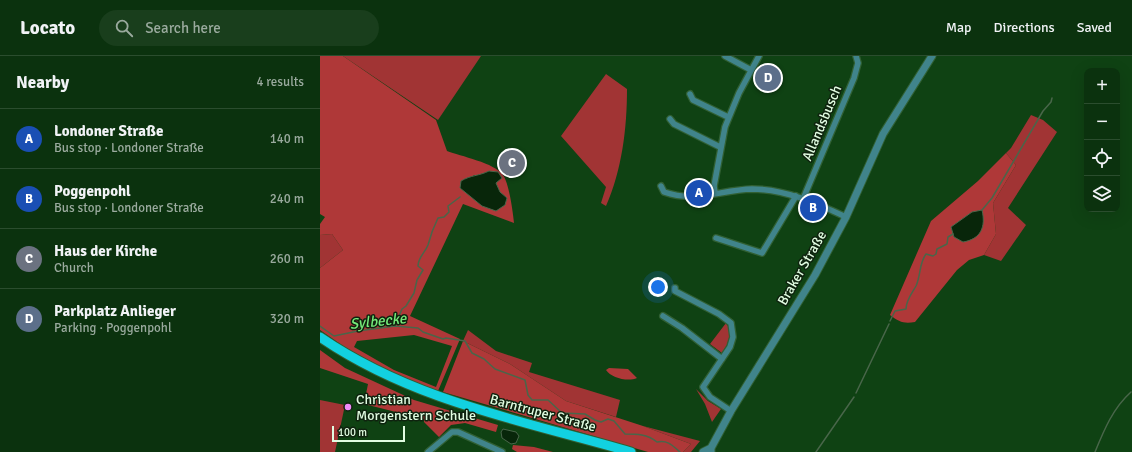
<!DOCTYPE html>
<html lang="en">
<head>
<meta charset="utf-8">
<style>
	body { margin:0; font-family:Signika,sans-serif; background:#193e1c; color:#f1f3f6 }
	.controls { position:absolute; right:12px; top:12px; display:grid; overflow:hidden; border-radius:8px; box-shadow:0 4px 16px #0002 }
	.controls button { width:36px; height:36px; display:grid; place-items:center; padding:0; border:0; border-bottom:1px solid #2b4d2e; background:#0b320e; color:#f1f3f6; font:20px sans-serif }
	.scale { position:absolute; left:12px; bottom:10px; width:73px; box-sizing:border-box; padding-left:4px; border:2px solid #e1fce1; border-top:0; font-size:11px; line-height:14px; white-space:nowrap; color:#e1fce1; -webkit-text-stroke:3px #0f230f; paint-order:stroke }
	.you { position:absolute; left:338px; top:231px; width:14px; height:14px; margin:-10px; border:3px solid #fff; border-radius:50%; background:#1a73e8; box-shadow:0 0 0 6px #1a73e833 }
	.badge { display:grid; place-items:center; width:26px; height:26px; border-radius:50%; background:#ef8bf7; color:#fff; font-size:13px; font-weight:700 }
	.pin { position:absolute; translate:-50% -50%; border:2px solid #fff; box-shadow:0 1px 4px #0006 }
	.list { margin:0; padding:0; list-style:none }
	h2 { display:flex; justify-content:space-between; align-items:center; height:52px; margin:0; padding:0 16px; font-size:17px }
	h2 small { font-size:13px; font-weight:400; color:#9aaa9e }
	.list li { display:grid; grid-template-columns:26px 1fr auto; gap:12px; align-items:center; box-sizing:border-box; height:60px; padding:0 16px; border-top:1px solid #2b4d2e }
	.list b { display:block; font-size:15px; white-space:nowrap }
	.list p { margin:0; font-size:13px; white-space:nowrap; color:#9aaa9e }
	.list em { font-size:13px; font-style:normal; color:#9aaa9e }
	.icon { flex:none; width:22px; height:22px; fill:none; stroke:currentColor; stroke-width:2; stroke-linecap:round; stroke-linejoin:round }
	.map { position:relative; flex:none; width:812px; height:396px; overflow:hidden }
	header { display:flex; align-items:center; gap:24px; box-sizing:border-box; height:56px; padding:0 20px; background:#0b320e; border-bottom:1px solid #2b4d2e }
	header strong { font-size:19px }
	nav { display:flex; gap:22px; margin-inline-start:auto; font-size:14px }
	.search { width:280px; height:36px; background:#193e1c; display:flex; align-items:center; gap:10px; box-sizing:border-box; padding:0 14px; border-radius:22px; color:#9aaa9e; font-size:15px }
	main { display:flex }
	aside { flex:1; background:#0b320e }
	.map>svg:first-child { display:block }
</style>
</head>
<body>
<header>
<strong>Locato</strong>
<div class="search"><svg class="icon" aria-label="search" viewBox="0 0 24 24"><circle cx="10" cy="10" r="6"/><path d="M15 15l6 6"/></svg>Search here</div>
<nav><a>Map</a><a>Directions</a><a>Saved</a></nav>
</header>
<main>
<aside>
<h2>Nearby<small>4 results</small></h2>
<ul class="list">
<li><span class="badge" style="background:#1a4fb4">A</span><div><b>Londoner Straße</b><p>Bus stop · Londoner Straße</p></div><em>140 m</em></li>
<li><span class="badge" style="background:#1a4fb4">B</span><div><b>Poggenpohl</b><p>Bus stop · Londoner Straße</p></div><em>240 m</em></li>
<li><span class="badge" style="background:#6b7280">C</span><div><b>Haus der Kirche</b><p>Church</p></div><em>260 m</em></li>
<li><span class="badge" style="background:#5c6f8a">D</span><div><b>Parkplatz Anlieger</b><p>Parking · Poggenpohl</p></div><em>320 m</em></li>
</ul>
</aside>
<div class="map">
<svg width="812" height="396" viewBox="0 0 812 396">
	<rect width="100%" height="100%" fill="#0f4213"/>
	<path fill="#a13434" d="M23,0H161L118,64Z
		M286,18L307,33C307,72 302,114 286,150L281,147L286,131L241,80Z
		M711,59L723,64L737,76L688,152L706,169L681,205L664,199L676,178L673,147L696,109L686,97L691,92Z
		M12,178L23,194L0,212V179Z
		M406,267L411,275L407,289L402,297L390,288Z
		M148,274L176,295L212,307L209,316L300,344L296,361L246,345L190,308L143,285Z
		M376,333L388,345L401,353L392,366L385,348Z
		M0,344L25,349L15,396H0Z
		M323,370L380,385L371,396H363L371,388Z"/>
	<path fill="#af3838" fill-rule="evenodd" d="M0,0H23L116,64L127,95C140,100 175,107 183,119C189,127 193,156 194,167L143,148L90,260L140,283L118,335L79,321L26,292L0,274V212L23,194L12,178L0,179V168L5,161L0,158ZM169,115L180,136L187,142L140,132L154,119H161ZM94,279L132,290L116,331L74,314L34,291L37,285Z
		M686,97L696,109L673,147L676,178L664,199L649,204L637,214L595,266C584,268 579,266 570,259L611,165L658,125Z
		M143,285L190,308L246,345L323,370L371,388L363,396H328L123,336Z
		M0,294L25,312L94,344L178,369L176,376L145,367L131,369L119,381L104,366V363L44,348L48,328L0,312Z
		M289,312L308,313L317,322C308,326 291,322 286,314Z
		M193,389L214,391L233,396H197L192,393Z"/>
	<path fill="#08260a" stroke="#49664a" d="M169,115L178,116L182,122L176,127L180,136L187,142L185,149L176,155L162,150L140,132L141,125C151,119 159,120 169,115Z
		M662,154C666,171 661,183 643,186L634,181L631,171L652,156Z
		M183,373L196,376L199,380L196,387L191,388L182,382L181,376Z"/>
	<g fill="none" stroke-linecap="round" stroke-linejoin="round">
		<path stroke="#49664a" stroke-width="1.5" d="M662,154L672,142L723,55L731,46L732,42
			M570,265L575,255L586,253C586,244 592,237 596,230C601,219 599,207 606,198L613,200L616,198L617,193L627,188L628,181L633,178
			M0,270L14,280L38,275L75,270L98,272L103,276L123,283L126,282L145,285L152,297L164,303L175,313L205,324L208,339L212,344H228L242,357L265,358L275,364L281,366L288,363L294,365L305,378C317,378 327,378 337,386C348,384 352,389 360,396
			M75,270L82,253L86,250L94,237L97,224L103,214L98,210C98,201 105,197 108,189C111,177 113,172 118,162L124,161L129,156L128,150L140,141
			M536,337L569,268
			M496,396L534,341
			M775,396C784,374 793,352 811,336"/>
		<g stroke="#316034" stroke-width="8">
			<path id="minor" d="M405,0L431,14
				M370,38L373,44L408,61
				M350,63L354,68L400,91
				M341,130L344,136C376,147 400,134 432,133C465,133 496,147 526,161
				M395,137L394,130L405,71L419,37L439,0
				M483,143L534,22L538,7L536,0
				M396,182L442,197L476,140
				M355,232V235L399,258L411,267L413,281L410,291L383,331L390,341L411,355
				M343,260L362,272L402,303
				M108,396L132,376H138L182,396"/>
		</g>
		<g stroke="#316034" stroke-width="9">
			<path id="tertiary" d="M383,396L391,392
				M391,396V392L411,355L495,219L526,161L563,78L612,0"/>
		</g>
		<g stroke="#316034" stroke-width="11">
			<path id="primary" d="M0,281C93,345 204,365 311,396"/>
		</g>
		<use href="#minor" stroke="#40848b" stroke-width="5.5"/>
		<use href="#tertiary" stroke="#40848b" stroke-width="7"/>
		<use href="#primary" stroke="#12d1e0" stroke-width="9"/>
	</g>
	<circle fill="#ef8bf7" stroke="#0f230f" stroke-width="1.5" cx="28" cy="351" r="4"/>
	<g text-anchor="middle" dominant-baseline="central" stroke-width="3" stroke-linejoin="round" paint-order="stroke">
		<g font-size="14" fill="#e1fce1" stroke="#0f230f">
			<text transform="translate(502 67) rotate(-67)">Allandsbusch</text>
			<text transform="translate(482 212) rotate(-60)">Braker Straße</text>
			<text transform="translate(223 357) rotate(15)">Barntruper Straße</text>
		</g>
		<g font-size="14" fill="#e1fce1" stroke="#0f230f" text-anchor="start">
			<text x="36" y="343">Christian<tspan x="36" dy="16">Morgenstern Schule</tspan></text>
		</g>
		<g font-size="15" font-style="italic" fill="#76ea7a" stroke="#0f230f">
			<text transform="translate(58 265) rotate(-6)">Sylbecke</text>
		</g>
	</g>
</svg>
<div class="controls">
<button>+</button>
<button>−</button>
<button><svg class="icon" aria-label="locate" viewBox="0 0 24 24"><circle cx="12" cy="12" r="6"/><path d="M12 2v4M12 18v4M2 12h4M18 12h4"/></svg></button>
<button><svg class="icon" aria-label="layers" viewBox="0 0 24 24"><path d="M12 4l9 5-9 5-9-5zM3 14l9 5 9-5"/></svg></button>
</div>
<div class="scale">100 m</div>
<div class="you"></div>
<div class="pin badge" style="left:379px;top:137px;background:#1a4fb4">A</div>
<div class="pin badge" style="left:493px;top:152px;background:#1a4fb4">B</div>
<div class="pin badge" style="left:192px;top:107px;background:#6b7280">C</div>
<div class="pin badge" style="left:448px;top:22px;background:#5c6f8a">D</div>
</div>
</main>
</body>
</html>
